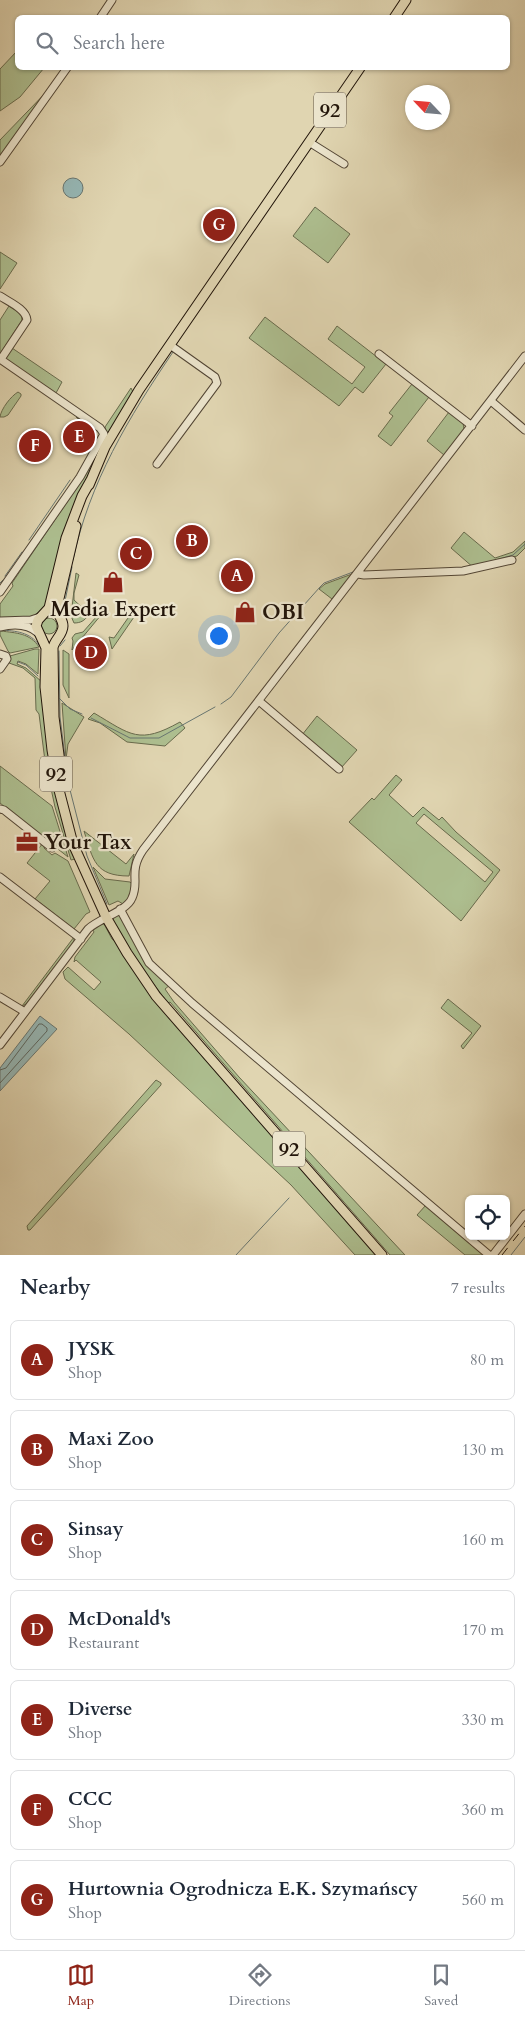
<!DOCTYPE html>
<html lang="en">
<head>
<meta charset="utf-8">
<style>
	body { margin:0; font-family:Cardo,serif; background:#f2f2f3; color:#1f2937 }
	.controls { position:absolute; right:15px; bottom:15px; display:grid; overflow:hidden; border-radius:8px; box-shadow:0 1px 4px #0004 }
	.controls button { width:45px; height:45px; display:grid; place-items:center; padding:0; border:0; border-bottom:1px solid #e0e1e3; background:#fff; color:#1f2937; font:25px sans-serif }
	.compass { position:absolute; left:405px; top:85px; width:45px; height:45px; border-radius:50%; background:#fff; box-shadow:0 1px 4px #0004; rotate:296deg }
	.you { position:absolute; left:218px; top:635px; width:18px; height:18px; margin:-12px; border:4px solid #fff; border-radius:50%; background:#1a73e8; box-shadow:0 0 0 8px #1a73e833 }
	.badge { display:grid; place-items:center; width:32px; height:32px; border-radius:50%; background:#8f2418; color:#fff; font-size:16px; font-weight:700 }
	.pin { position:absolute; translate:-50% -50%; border:2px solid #fff; box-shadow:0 1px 5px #0006 }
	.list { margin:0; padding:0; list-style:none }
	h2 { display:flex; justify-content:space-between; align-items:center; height:65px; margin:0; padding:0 20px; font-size:21px }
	h2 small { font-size:16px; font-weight:400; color:#747a83 }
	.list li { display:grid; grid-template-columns:32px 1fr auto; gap:15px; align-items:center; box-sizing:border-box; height:80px; margin:0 10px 10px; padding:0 10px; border:1px solid #e0e1e3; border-radius:8px }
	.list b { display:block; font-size:19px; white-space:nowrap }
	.list p { margin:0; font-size:16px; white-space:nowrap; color:#747a83 }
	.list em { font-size:16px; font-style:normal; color:#747a83 }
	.icon { flex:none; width:28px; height:28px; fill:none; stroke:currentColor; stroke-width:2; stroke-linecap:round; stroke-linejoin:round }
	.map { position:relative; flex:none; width:525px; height:1255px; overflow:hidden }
	.search { position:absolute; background:#fff; box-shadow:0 1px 4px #0004; left:15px; right:15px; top:15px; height:55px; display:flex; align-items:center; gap:12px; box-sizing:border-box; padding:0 18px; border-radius:8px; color:#747a83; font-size:19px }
	.sheet { height:695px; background:#fff }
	nav { display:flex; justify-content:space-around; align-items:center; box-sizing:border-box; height:70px; border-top:1px solid #e0e1e3; background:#fff; font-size:14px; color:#747a83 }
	nav a { display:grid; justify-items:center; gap:2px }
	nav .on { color:#8f2418 }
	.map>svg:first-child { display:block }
</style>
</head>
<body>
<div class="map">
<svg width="525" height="1255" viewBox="0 0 525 1255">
	<rect width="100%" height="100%" fill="#e0d5b1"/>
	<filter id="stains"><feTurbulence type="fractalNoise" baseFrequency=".004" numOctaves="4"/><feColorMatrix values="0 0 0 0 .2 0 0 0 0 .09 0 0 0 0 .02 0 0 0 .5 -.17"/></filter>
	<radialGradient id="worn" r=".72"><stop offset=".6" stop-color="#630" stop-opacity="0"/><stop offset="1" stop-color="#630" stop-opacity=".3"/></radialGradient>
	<path fill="#adbe8f" stroke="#686a4c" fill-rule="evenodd" d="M17,51L18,68H44L20,97L0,111V69Z
		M55,83L0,158V140Z
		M315,207L350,234L328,263L293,236Z
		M0,252L17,263L0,289Z
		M9,306L21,314L22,320L0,354V320Z
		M265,317L352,384L365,367L328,339L337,326L386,364L363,393L355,387L339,406L249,338Z
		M12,348L62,382L56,393L5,359Z
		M412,384L429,397L391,446L378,436L393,416L389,413Z
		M131,388L133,392L104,443L80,494L48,601C36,622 23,617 0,619V604L13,586L12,583L86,474L106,431L105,427Z
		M18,392L21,394V396L8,415L4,417H0C1,409 11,396 18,392Z
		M449,412L463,423L464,429L444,455L427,441Z
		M76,417L96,429L84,451L78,447L88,432L90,433L92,430Z
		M464,532L495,558L513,552L525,541V548L517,556L474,568L451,548Z
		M76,573L79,575L74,593V600L88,613V615C85,621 80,623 74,623L71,616Z
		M352,574L332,599L319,589L325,584Z
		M104,608L108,610L105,616L101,615L72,650L73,641L72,638L75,634L83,632Z
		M134,617L112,649L109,637L114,638L128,618Z
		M41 626a8 8 0 1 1 16 0a8 8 0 1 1-16 0Z
		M0,628L1,631C16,633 30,633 39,647L10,653L8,651L0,635Z
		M35,649H39L38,674L26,664L18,661L17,664L26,668L42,682C45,743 54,801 75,859L71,860L55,807L45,761L39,714L36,710L35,678L23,668L9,663L10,656Z
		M63,650L69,654V698L63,685Z
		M62,703L84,717L68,744L66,759Z
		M94,713C131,735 139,745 180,722L185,728L165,746L127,742L100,723L88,719Z
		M317,716L357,750L341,768L302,735Z
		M0,766L52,806L68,857L0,803Z
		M396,775L402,780L389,795L413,817L423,807L439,820L442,817L456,832L500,870L461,921L349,822L372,798L374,800ZM424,814L493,872L485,882L416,823Z
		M84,831L126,864L134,854L129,876C95,876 93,860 84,831Z
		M43,843L45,845L44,848L52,855L55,853L68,861L90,912L86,914L74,929L35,899L50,881L27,863Z
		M93,867L105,879L130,882L132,884C132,892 129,900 123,904L118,901L109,905Z
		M118,913L143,958L170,985L165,989L174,1002L239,1077L405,1255H390L170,1002L168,1003L137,962L112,919L113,915Z
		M101,924H104L112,939L116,942L151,995L173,1022L376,1255H355L291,1185L129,1034L65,979L63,972L68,967L94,990L101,982L76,960L74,962L75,957L94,932L93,930Z
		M74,937V942L26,1004L22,1006Z
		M448,999L481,1026L463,1049L461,1046L472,1033L441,1008Z
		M156,1080L161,1083V1085L30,1230H28L27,1226Z
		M426,1205L486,1255H465L417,1215Z"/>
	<path fill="#96b7b5" stroke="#687671" d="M63 188a10 10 0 1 1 20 0a10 10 0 1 1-20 0Z
		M40,1016L57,1029L0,1091V1068Z"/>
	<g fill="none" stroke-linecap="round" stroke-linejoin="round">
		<path stroke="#5c6660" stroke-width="1" d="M0,1070L6,1068L39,1024H42L47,1028V1031L0,1083"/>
		<path stroke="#687671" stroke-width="1" d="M29,540L70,480
			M73,560C89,483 129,417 173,352
			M489,562L513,555L525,544
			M5,576L22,552
			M0,583L3,580
			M65,601L72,567
			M65,608L67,614
			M1,630C16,631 30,632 39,645
			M60,646L65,640
			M59,651L60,717L68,781
			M18,662L26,665L38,676
			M59,698L70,709L82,714
			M221,704L231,697L279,633L320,587L324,583L353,572
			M91,718L130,738H159L215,707
			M69,786L87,856L107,904
			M236,1255L289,1198
			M511,1255L525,1237"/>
		<g stroke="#524534" stroke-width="9">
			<path id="minor" d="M100,18L112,0
				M309,142L344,164
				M0,162L67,68
				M0,296C9,302 26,309 27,320L1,359
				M379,354L472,426
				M0,359L100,428L104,434L80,477L0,592
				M491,401L525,430
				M157,464L217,383L215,377L170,345
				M358,574L364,575L463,571L512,560
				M0,621L31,620L40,617
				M0,627C13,624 28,624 38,633
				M0,654L6,656L7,659L0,669
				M259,701L339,769
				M0,809L4,810L52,848
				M0,877L81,939
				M120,909L149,963L192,1003L489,1255
				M0,997L25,1012
				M0,1045L88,929C100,918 127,911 132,898C140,881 128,872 143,850L525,356
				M493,1255L525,1214"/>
		</g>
		<g stroke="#22150a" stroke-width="11">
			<path id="major" d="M394,18L406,0
				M91,480L82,496L66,538L49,608L38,620L36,626L46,648L45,687L52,750L59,790L73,844L106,917L127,953L156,996L382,1255
				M89,485L105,447L139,390L360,68
				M63,785L54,717L53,648C54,640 63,635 63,626C63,619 57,615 57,607L76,526"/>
		</g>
		<use href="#minor" stroke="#ebe4cc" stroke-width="7"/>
		<use href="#major" stroke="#e0d5b1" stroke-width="9"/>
		<path stroke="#22150a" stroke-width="1" stroke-dasharray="9 9" stroke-linecap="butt" d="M502,1255L525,1226"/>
	</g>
	<defs>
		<g id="shop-bare" transform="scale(1.725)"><path d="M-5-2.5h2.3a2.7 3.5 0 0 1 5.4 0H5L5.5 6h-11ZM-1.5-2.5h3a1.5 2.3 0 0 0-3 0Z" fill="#8f2418" stroke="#ebe4cc" stroke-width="2.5" paint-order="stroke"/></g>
		<g id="office-bare" transform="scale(1.725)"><path d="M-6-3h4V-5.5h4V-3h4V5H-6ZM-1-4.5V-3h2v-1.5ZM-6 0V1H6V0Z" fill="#8f2418" stroke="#ebe4cc" stroke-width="2.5" paint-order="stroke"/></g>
	</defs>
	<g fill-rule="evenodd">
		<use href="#shop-bare" x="113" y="582"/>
		<use href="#shop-bare" x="245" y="612"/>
		<use href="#office-bare" x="27" y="842"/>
	</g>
	<g text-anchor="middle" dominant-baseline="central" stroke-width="4.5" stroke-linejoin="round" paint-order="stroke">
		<g fill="#ebe4cc" stroke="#5e5344" stroke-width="1">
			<rect x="314" y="92.5" width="32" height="35" rx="4"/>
			<rect x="40" y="756.5" width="32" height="35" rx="4"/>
			<rect x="273" y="1131.5" width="32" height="35" rx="4"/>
		</g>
		<g font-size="20" font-weight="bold" fill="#22150a">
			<text x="330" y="110">92</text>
			<text x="56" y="774">92</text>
			<text x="289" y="1149">92</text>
		</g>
		<g font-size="21" font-weight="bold" fill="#22150a" stroke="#ebe4cc" text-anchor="start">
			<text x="113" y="609" text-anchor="middle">Media Expert</text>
			<text x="262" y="612">OBI</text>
			<text x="44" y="842">Your Tax</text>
		</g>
	</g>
	<rect width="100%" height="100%" filter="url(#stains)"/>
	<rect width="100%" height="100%" fill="url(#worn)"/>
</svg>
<div class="controls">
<button><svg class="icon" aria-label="locate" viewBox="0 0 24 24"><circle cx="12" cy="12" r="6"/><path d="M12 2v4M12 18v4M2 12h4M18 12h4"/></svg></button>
</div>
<svg class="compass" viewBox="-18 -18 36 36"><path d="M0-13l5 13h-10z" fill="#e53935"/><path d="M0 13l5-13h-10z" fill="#747a83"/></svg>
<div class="you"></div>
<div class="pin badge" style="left:237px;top:576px">A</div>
<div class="pin badge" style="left:192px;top:541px">B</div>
<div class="pin badge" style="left:136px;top:554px">C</div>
<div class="pin badge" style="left:91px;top:653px">D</div>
<div class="pin badge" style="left:79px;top:437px">E</div>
<div class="pin badge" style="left:35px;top:446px">F</div>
<div class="pin badge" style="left:219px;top:225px">G</div>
<div class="search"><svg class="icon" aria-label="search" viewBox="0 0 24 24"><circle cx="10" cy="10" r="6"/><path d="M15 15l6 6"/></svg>Search here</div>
</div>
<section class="sheet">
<h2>Nearby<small>7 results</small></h2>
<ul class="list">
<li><span class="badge">A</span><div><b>JYSK</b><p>Shop</p></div><em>80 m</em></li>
<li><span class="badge">B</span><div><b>Maxi Zoo</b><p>Shop</p></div><em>130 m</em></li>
<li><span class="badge">C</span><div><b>Sinsay</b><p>Shop</p></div><em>160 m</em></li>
<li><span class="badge">D</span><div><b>McDonald's</b><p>Restaurant</p></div><em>170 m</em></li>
<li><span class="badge">E</span><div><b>Diverse</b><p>Shop</p></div><em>330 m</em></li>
<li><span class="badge">F</span><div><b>CCC</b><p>Shop</p></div><em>360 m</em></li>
<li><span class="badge">G</span><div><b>Hurtownia Ogrodnicza E.K. Szymańscy</b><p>Shop</p></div><em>560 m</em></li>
</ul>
</section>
<nav>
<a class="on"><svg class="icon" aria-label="map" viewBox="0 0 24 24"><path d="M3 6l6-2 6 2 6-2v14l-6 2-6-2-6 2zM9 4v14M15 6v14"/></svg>Map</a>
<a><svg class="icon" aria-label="directions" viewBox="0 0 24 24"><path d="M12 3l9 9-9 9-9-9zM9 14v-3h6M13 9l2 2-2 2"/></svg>Directions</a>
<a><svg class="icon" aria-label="saved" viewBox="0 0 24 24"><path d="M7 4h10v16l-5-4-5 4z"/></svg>Saved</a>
</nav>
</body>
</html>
